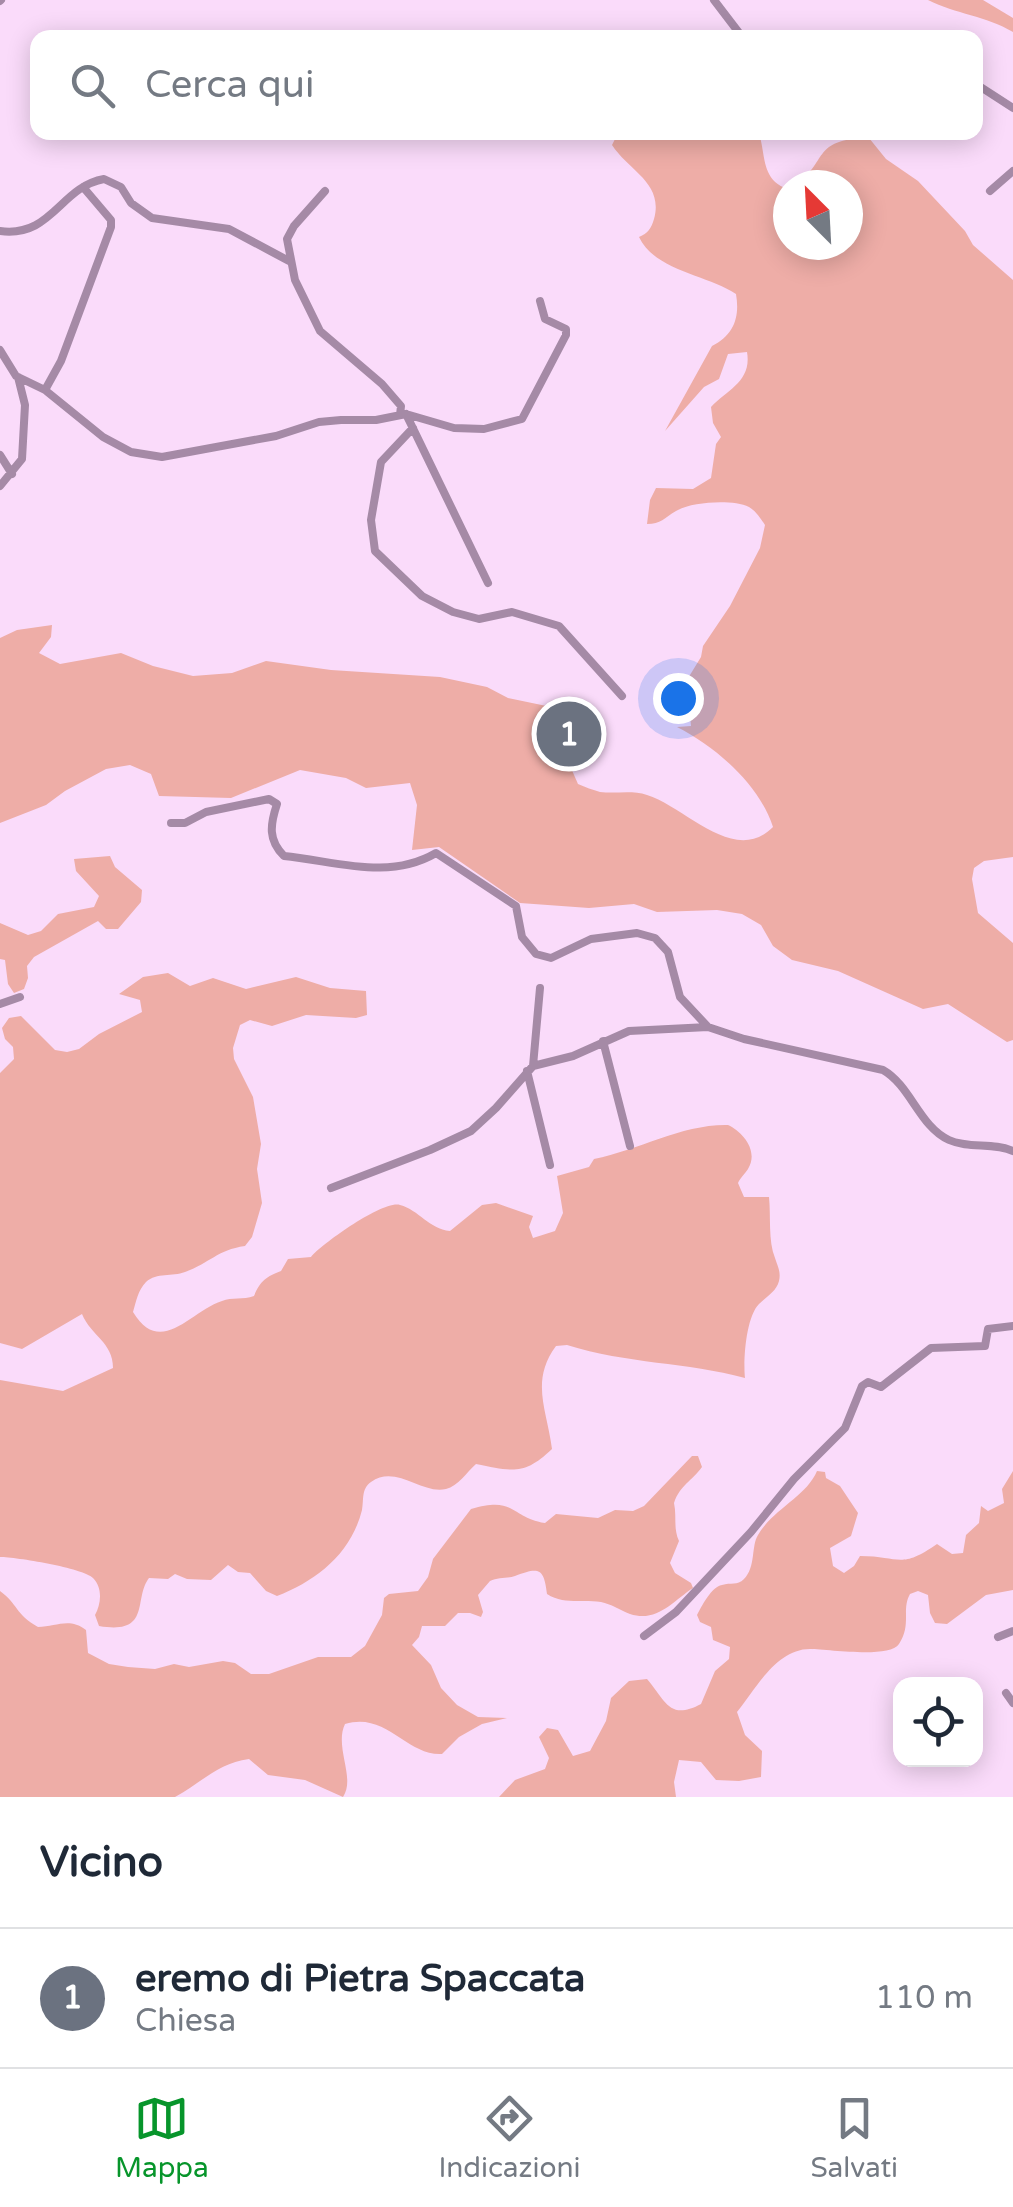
<!DOCTYPE html>
<html lang="it">
<head>
<meta charset="utf-8">
<style>
	body { margin:0; font-family:"Varela Round",sans-serif; background:#f6f6f7; color:#1f2937 }
	.controls { position:absolute; right:30px; bottom:30px; display:grid; overflow:hidden; border-radius:20px; box-shadow:0 5px 25px #0003 }
	.controls button { width:90px; height:90px; display:grid; place-items:center; padding:0; border:0; border-bottom:2px solid #e0e1e3; background:#fff; color:#1f2937; font:50px sans-serif }
	.compass { position:absolute; left:773px; top:170px; width:90px; height:90px; border-radius:50%; background:#fff; box-shadow:0 5px 25px #0003; rotate:336deg }
	.you { position:absolute; left:678px; top:698px; width:35px; height:35px; margin:-25px; border:8px solid #fff; border-radius:50%; background:#1a73e8; box-shadow:0 0 0 15px #1a73e833 }
	.badge { display:grid; place-items:center; width:65px; height:65px; border-radius:50%; background:#07952b; color:#fff; font-size:32px; font-weight:700 }
	.pin { position:absolute; translate:-50% -50%; border:5px solid #fff; box-shadow:0 2px 10px #0006 }
	.list { margin:0; padding:0; list-style:none }
	h2 { display:flex; justify-content:space-between; align-items:center; height:130px; margin:0; padding:0 40px; font-size:42px }
	h2 small { font-size:32px; font-weight:400; color:#747a83 }
	.list li { display:grid; grid-template-columns:65px 1fr auto; gap:30px; align-items:center; box-sizing:border-box; height:140px; padding:0 40px; border-top:2px solid #e0e1e3 }
	.list b { display:block; font-size:38px; white-space:nowrap }
	.list p { margin:0; font-size:32px; white-space:nowrap; color:#747a83 }
	.list em { font-size:32px; font-style:normal; color:#747a83 }
	.icon { flex:none; width:55px; height:55px; fill:none; stroke:currentColor; stroke-width:2; stroke-linecap:round; stroke-linejoin:round }
	.map { position:relative; flex:none; width:1013px; height:1797px; overflow:hidden }
	.search { position:absolute; background:#fff; box-shadow:0 5px 25px #0003; left:30px; right:30px; top:30px; height:110px; display:flex; align-items:center; gap:25px; box-sizing:border-box; padding:0 35px; border-radius:20px; color:#747a83; font-size:38px }
	.sheet { height:270px; background:#fff }
	nav { display:flex; justify-content:space-around; align-items:center; box-sizing:border-box; height:140px; border-top:2px solid #e0e1e3; background:#fff; font-size:28px; color:#747a83 }
	nav a { display:grid; justify-items:center; gap:5px }
	nav .on { color:#07952b }
	.map>svg:first-child { display:block }
</style>
</head>
<body>
<div class="map">
<svg width="1013" height="1797" viewBox="0 0 1013 1797">
	<rect width="100%" height="100%" fill="#fadbfa"/>
	<path fill="#eeada7" d="M928,0H983L1013,18V32C986,16 956,14 928,0Z
		M623,133H759C766,156 761,180 788,189V245H848V185H794C830,163 809,139 869,138L886,159L918,181L965,231L973,245L1013,280V857L984,861L974,868L972,879L978,913L1013,943V1040L1007,1042L948,1004L923,1009L838,971L792,960L773,946L761,925L742,914L717,910L657,912L634,904L589,908L520,903L439,847L412,850L417,805L410,783L366,788L346,778L300,770L231,798L159,796L151,774L130,765L106,769L65,791L46,805L0,823V638L17,630L52,625L51,637L39,653L60,664L121,653L153,666L193,676L232,673L266,661L331,670L440,677L487,687L508,698L556,708L578,717L567,759L578,784C585,787 593,790 600,792C616,794 632,790 647,795C686,807 734,866 773,827C759,784 716,747 677,727L691,726L690,715L681,705L682,688L701,657L703,646L730,606L760,548L765,525C761,519 756,511 749,507C732,499 691,502 676,511C664,518 661,524 647,524L650,500L656,488L693,489L711,478L716,444L721,437L713,423L711,407C728,389 752,381 747,352L728,354L719,379L704,387L665,431L712,346C734,335 740,317 736,294C708,275 655,271 639,237C648,233 651,229 654,219C664,183 629,171 612,145L617,135Z
		M110,856L115,867L142,890L141,902L118,929H106L98,921L34,957L27,966L28,978L24,989L14,993L8,984L5,960L0,959V923L28,935L41,931L58,914L94,907L99,896L76,871L74,859Z
		M168,973L190,986L213,978L246,989L296,977L330,988L366,991L367,1015L356,1018L306,1015L272,1026L250,1020L240,1025L233,1048L234,1059L253,1097L261,1144L257,1169L262,1203L252,1237L245,1246C217,1250 210,1263 185,1272C172,1277 157,1272 146,1282C138,1290 136,1302 133,1312C161,1358 190,1311 222,1301C232,1297 243,1300 254,1296C260,1281 267,1276 281,1271L288,1259L311,1257C322,1244 383,1200 400,1205C419,1210 429,1229 450,1231L482,1205L496,1203L533,1216L529,1227L533,1238L555,1231L563,1213L557,1176L589,1167L594,1159C639,1150 682,1124 728,1125C743,1132 759,1151 748,1169C745,1174 740,1178 738,1183L744,1197H769C771,1216 768,1241 775,1258C778,1267 781,1272 779,1281C776,1292 767,1296 759,1304C746,1317 743,1360 745,1378C687,1362 627,1364 567,1345L556,1346C530,1381 547,1410 552,1449C524,1476 512,1471 476,1464C467,1472 458,1486 446,1489C422,1495 396,1464 371,1482C361,1489 364,1500 362,1510C351,1554 316,1581 277,1596L266,1591L250,1573L238,1572L228,1565L211,1580L187,1579L175,1574L168,1579L149,1578C133,1599 152,1635 99,1626L95,1615C101,1604 103,1588 93,1578C83,1568 16,1557 0,1557V1380L63,1391L113,1368C113,1342 91,1336 82,1314L22,1349L0,1343V1073L14,1059L13,1047L5,1039L2,1028L9,1018L21,1016L55,1050L67,1052L79,1049L99,1034L142,1012L140,1000L119,994L143,977Z
		M692,1456H698L702,1467C692,1481 680,1485 674,1503C677,1517 673,1528 679,1541L670,1563L675,1573L691,1583L693,1588C673,1601 657,1623 630,1614C620,1610 611,1604 601,1602C581,1599 564,1605 547,1594C544,1569 540,1566 515,1576C507,1579 498,1577 490,1581L478,1595L483,1612L481,1617L470,1613H458L445,1626H422L419,1637L412,1645L431,1665L441,1688L457,1705L478,1717L507,1718L482,1724L459,1737L442,1754C407,1756 386,1711 345,1724C334,1747 356,1778 343,1797L305,1780L268,1775L249,1759C218,1763 201,1783 175,1797H0V1591C18,1604 15,1614 38,1627C56,1627 69,1617 86,1630L88,1653L109,1664L128,1667L155,1669L174,1664L189,1667L223,1661L235,1663L251,1674H269L318,1657H351L365,1646L382,1615L384,1598L389,1594L418,1591L428,1577L433,1559L471,1509C516,1496 510,1517 545,1523L556,1514L598,1518L615,1510L633,1511L644,1506Z
		M817,1471L825,1472L826,1478L840,1486L858,1513L851,1536L830,1548L833,1566L844,1573L854,1566L860,1556C900,1556 900,1570 937,1544L952,1554L963,1553L966,1535L979,1523L981,1506L988,1511L1004,1503L1002,1489L1013,1471V1590L986,1595L947,1624L935,1623L930,1613L928,1595L918,1591L910,1594C901,1610 912,1624 899,1644C889,1659 828,1649 810,1649C776,1649 756,1689 737,1712L745,1735L762,1751L761,1777L739,1781L716,1780L701,1762L679,1760L674,1782L676,1797H499L515,1780L545,1769L549,1758L539,1737L547,1728L558,1730L573,1756L590,1751L606,1721L611,1698L629,1681L647,1679C666,1701 669,1721 701,1704L715,1671L729,1659L730,1647L713,1640L711,1627L700,1622L697,1615C702,1606 711,1587 722,1585C731,1582 737,1586 744,1579C756,1567 751,1546 758,1535C773,1509 806,1497 817,1471Z"/>
	<g fill="none" stroke-linecap="round" stroke-linejoin="round">
		<path stroke="#a58aa6" stroke-width="8" d="M714,0L743,38
			M0,1L1,0
			M976,84L1013,108
			M325,191L294,226L287,239L295,280L320,331L382,384L401,406L400,415
			M990,191L1013,171
			M0,231C52,238 60,187 104,179L121,187L131,203L152,218L229,229L289,261
			M0,350L16,376L45,390L103,437L131,452L162,457L276,436L319,422L341,420H376L406,414L454,428L484,429L522,419L566,335V329L545,319L540,301
			M45,390L61,361L111,227V220L83,187
			M406,414L488,583
			M413,428L381,462L371,520L375,551L422,596L453,612L479,619L512,612L559,626L622,696
			M0,455L12,474
			M0,486L22,459L25,405L18,377
			M171,823H185L206,812L269,799L277,804C270,825 268,840 284,856C336,861 388,881 436,853L516,906L522,937L536,954L551,958L591,939L637,933L655,938L668,952L680,997L708,1027L744,1039L883,1070C911,1086 919,1126 949,1140C969,1149 993,1142 1013,1151
			M0,1004L20,997
			M603,1041L630,1146
			M533,1066L540,988
			M527,1071L550,1165
			M331,1188L430,1150L471,1131L496,1108L533,1066L573,1056L629,1031L708,1027
			M644,1636L676,1612L751,1532L794,1479L845,1428L862,1386L868,1382L881,1387L931,1348L985,1346L988,1329L1013,1326
			M998,1637L1013,1631
			M1006,1693L1013,1703"/>
	</g>
</svg>
<div class="controls">
<button><svg class="icon" aria-label="locate" viewBox="0 0 24 24"><circle cx="12" cy="12" r="6"/><path d="M12 2v4M12 18v4M2 12h4M18 12h4"/></svg></button>
</div>
<svg class="compass" viewBox="-18 -18 36 36"><path d="M0-13l5 13h-10z" fill="#e53935"/><path d="M0 13l5-13h-10z" fill="#747a83"/></svg>
<div class="you"></div>
<div class="pin badge" style="left:569px;top:734px;background:#6b7280">1</div>
<div class="search"><svg class="icon" aria-label="search" viewBox="0 0 24 24"><circle cx="10" cy="10" r="6"/><path d="M15 15l6 6"/></svg>Cerca qui</div>
</div>
<section class="sheet">
<h2>Vicino<small></small></h2>
<ul class="list">
<li><span class="badge" style="background:#6b7280">1</span><div><b>eremo di Pietra Spaccata</b><p>Chiesa</p></div><em>110 m</em></li>
</ul>
</section>
<nav>
<a class="on"><svg class="icon" aria-label="map" viewBox="0 0 24 24"><path d="M3 6l6-2 6 2 6-2v14l-6 2-6-2-6 2zM9 4v14M15 6v14"/></svg>Mappa</a>
<a><svg class="icon" aria-label="directions" viewBox="0 0 24 24"><path d="M12 3l9 9-9 9-9-9zM9 14v-3h6M13 9l2 2-2 2"/></svg>Indicazioni</a>
<a><svg class="icon" aria-label="saved" viewBox="0 0 24 24"><path d="M7 4h10v16l-5-4-5 4z"/></svg>Salvati</a>
</nav>
</body>
</html>
